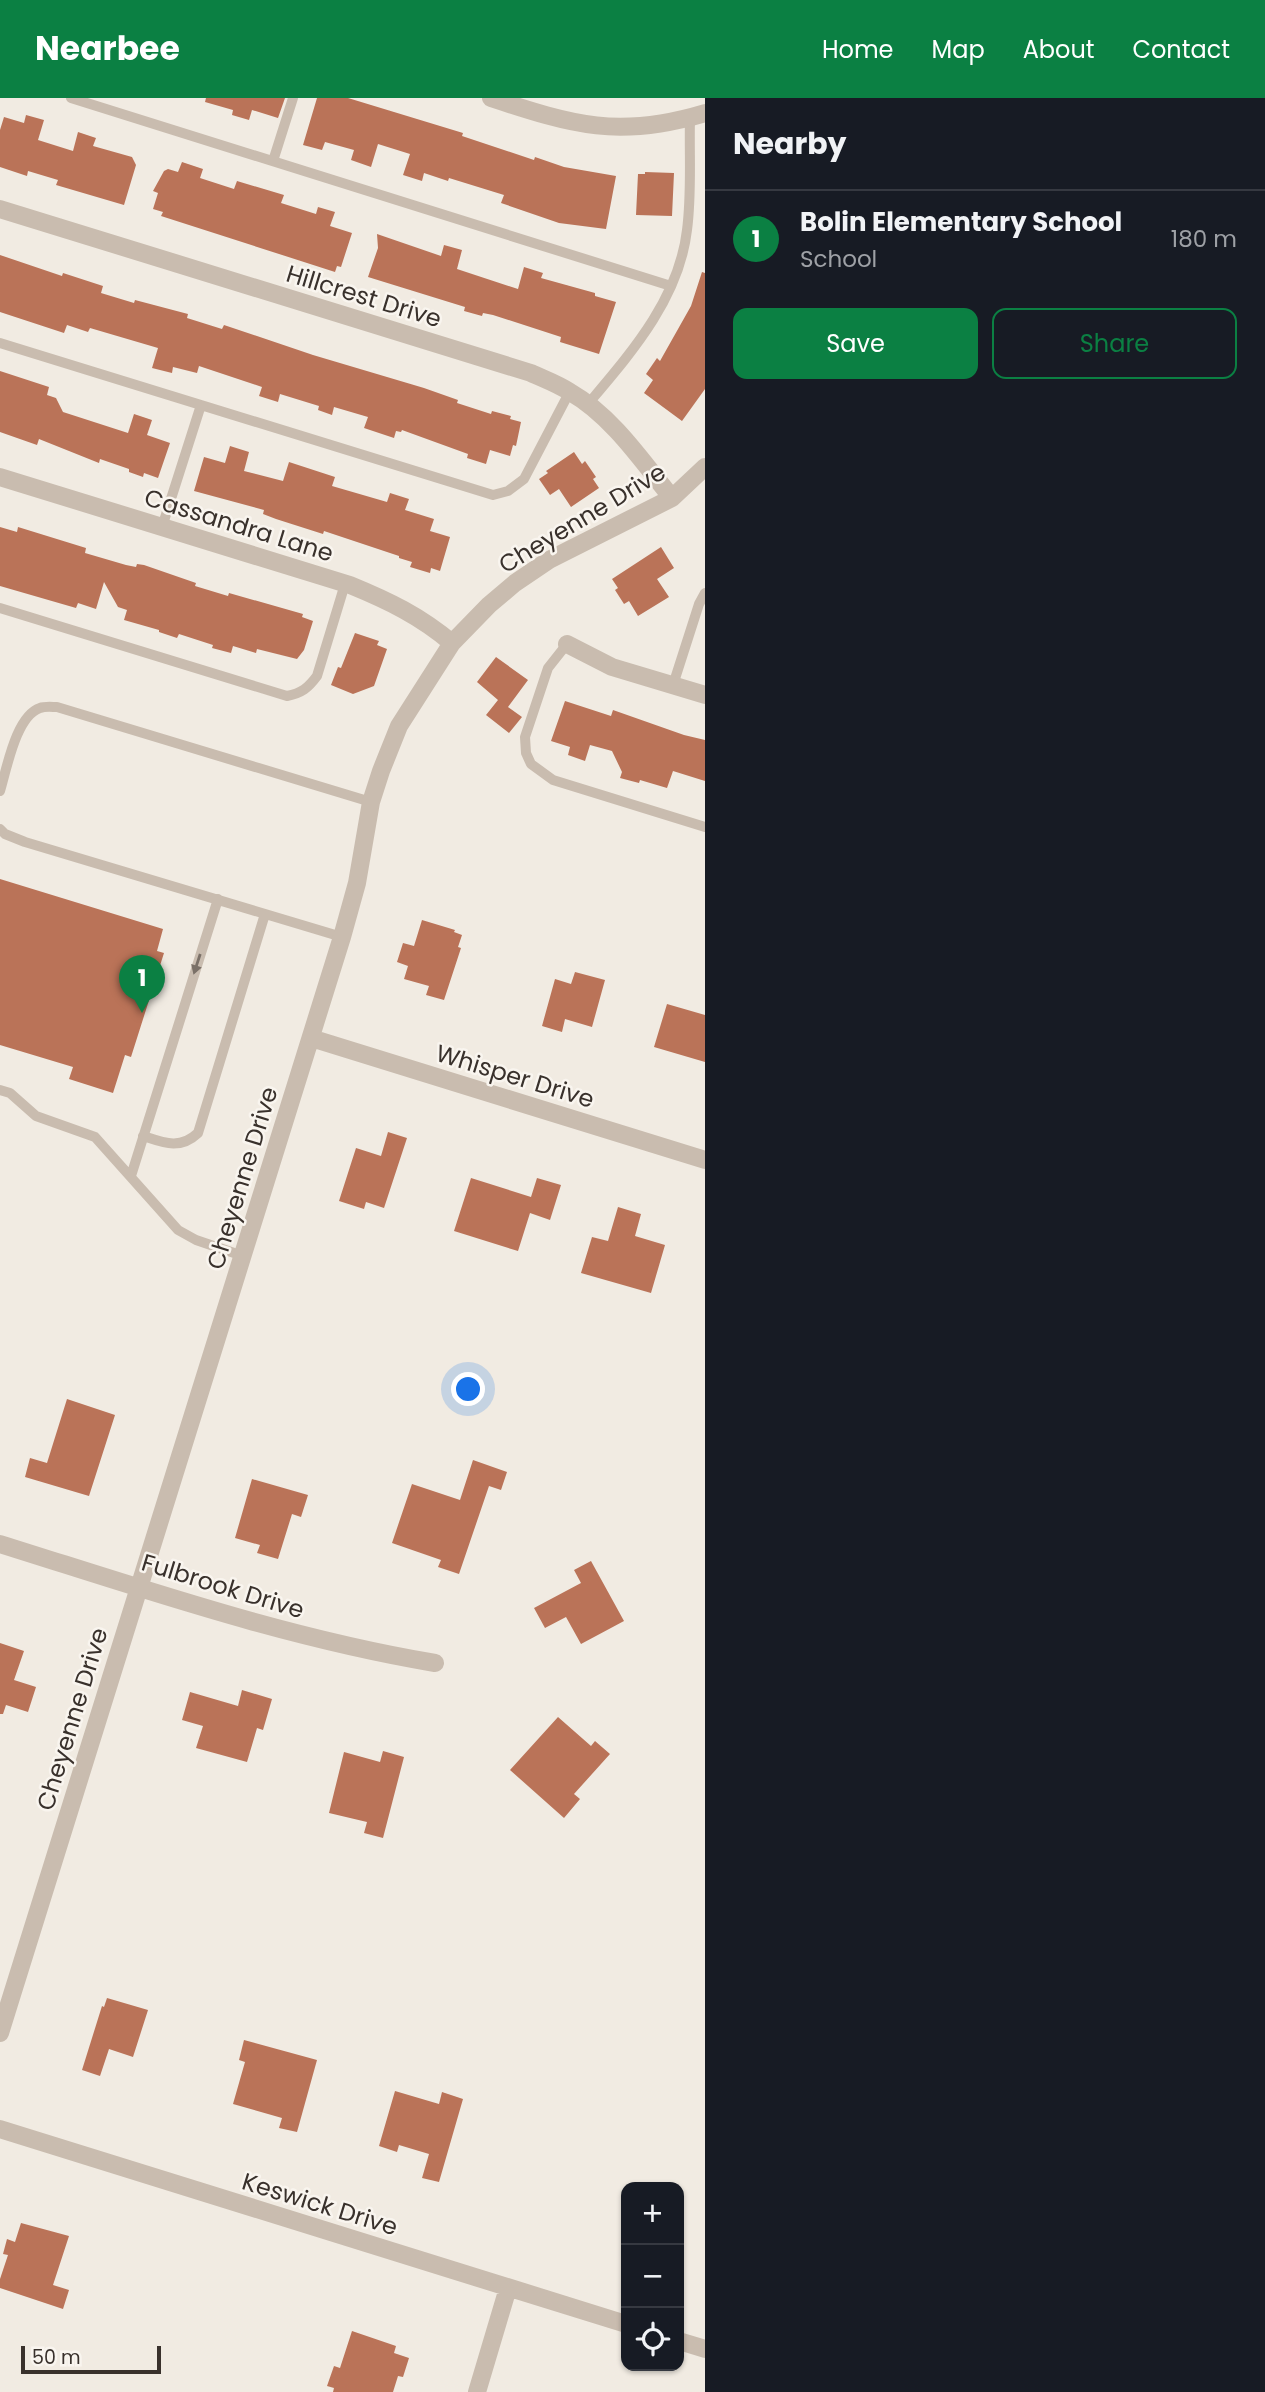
<!DOCTYPE html>
<html lang="en">
<head>
<meta charset="utf-8">
<style>
	body { margin:0; font-family:Poppins,sans-serif; background:#242831; color:#f1f3f6 }
	.controls { position:absolute; right:21px; bottom:21px; display:grid; overflow:hidden; border-radius:14px; box-shadow:0 2px 5px #0004 }
	.controls button { width:63px; height:63px; display:grid; place-items:center; padding:0; border:0; border-bottom:2px solid #363941; background:#171b24; color:#f1f3f6; font:35px sans-serif }
	.scale { position:absolute; left:21px; bottom:18px; width:140px; box-sizing:border-box; padding-left:7px; border:4px solid #39312c; border-top:0; font-size:19px; line-height:24px; white-space:nowrap; color:#39312c; -webkit-text-stroke:5px #f9f5ef; paint-order:stroke }
	.you { position:absolute; left:469px; top:1292px; width:24px; height:24px; margin:-18px; border:5px solid #fff; border-radius:50%; background:#1a73e8; box-shadow:0 0 0 10px #1a73e833 }
	.badge { display:grid; place-items:center; width:46px; height:46px; border-radius:50%; background:#0b8043; color:#fff; font-size:23px; font-weight:700 }
	.pin { position:absolute; translate:-50% -58px; filter:drop-shadow(0 2px 4px #0008) }
	.pin::after { content:''; position:absolute; top:37px; width:24px; height:21px; background:inherit; clip-path:polygon(0 0,100% 0,50% 100%) }
	.list { margin:0; padding:0; list-style:none }
	h2 { display:flex; justify-content:space-between; align-items:center; height:91px; margin:0; padding:0 28px; font-size:30px }
	h2 small { font-size:23px; font-weight:400; color:#9ea1a6 }
	.list li { display:grid; grid-template-columns:46px 1fr auto; gap:21px; align-items:center; box-sizing:border-box; height:98px; padding:0 28px; border-top:2px solid #363941 }
	.list b { display:block; font-size:26px; white-space:nowrap }
	.list p { margin:0; font-size:23px; white-space:nowrap; color:#9ea1a6 }
	.list em { font-size:23px; font-style:normal; color:#9ea1a6 }
	.actions { display:flex; gap:14px; padding:21px 28px }
	.actions a { flex:1; padding:16px 0; border:2px solid #0b8043; border-radius:14px; text-align:center; font-size:24px; color:#0b8043 }
	.actions .main { background:#0b8043; color:#fff }
	.icon { flex:none; width:38px; height:38px; fill:none; stroke:currentColor; stroke-width:2; stroke-linecap:round; stroke-linejoin:round }
	.map { position:relative; flex:none; width:705px; height:2294px; overflow:hidden }
	header { display:flex; align-items:center; gap:42px; box-sizing:border-box; height:98px; padding:0 35px; background:#0b8043; color:#fff }
	header strong { font-size:33px }
	nav { display:flex; gap:38px; margin-inline-start:auto; font-size:24px }
	main { display:flex }
	aside { flex:1; background:#171b24 }
	.map>svg:first-child { display:block }
</style>
</head>
<body>
<header>
<strong>Nearbee</strong>
<nav><a>Home</a><a>Map</a><a>About</a><a>Contact</a></nav>
</header>
<main>
<div class="map">
<svg width="705" height="2294" viewBox="0 0 705 2294">
	<rect width="100%" height="100%" fill="#f1ebe2"/>
	<path fill="#ba7358" d="M206,0H285L278,20L252,12L249,22L232,17L233,12L205,4Z
		M317,0H348L463,35L462,38L534,62L535,59L564,69L616,78L606,131L559,125L501,105L504,97L449,80L448,83L424,75L422,83L403,77L410,56L378,46L371,69L351,62L354,52L325,44L322,52L303,47Z
		M26,17L44,22L38,42L73,53L78,34L96,40L93,48L132,59L136,67L124,107L56,87L58,82L28,73L27,78L0,69V32L4,19L24,25Z
		M182,64L203,71L200,80L234,91L237,83L284,97L281,105L316,116L318,109L335,114L330,128L352,135L341,169L337,168L335,174L161,118L163,114L153,111L158,95L153,93L164,73L168,71L178,74Z
		M645,74L674,75L672,118L636,117L638,76H645Z
		M377,136L441,158L444,147L462,152L457,171L518,191L524,169L543,175L541,180L595,195V198L616,204L599,256L560,244L561,239L493,217L483,215L482,218L464,213L465,209L368,179L378,150Z
		M0,157L62,178L63,175L103,188L101,195L134,205L135,202L188,216L187,220L222,231L224,227L313,257L424,290L458,302L457,305L491,316L492,313L511,318L510,321L521,324L516,348L513,347L510,358L490,352L486,366L467,360L468,356L402,332L401,334L396,333L394,340L364,330L368,319L334,309L332,317L318,312L319,308L280,296L278,304L259,298L262,289L199,268L197,275L173,269L172,275L152,270L158,250L90,230L88,234L67,227L64,235L0,214Z
		M702,174L705,175V291L682,323L644,295L653,282L646,276L657,260L660,263L691,208Z
		M0,273L49,289L47,297L56,300L63,314L128,335L134,316L152,322L147,337L170,345L158,380L144,375L143,379L129,374V371L100,361L99,365L39,341L37,347L0,334Z
		M230,348L249,354L244,373L283,383L289,364L335,379L332,388L387,404L390,395L409,401L405,412L434,421L430,433L450,439L440,473L431,470L430,475L410,469L412,464L399,460V458L324,433L323,436L276,421L263,416L264,412L194,393L204,359L225,365Z
		M574,354L582,366L585,363L596,379L593,381L599,390L571,409L559,391L550,397L539,381L548,375L546,373Z
		M0,429L17,434L18,429L86,450L85,455L126,467L136,469L137,466L144,467L196,485L195,488L228,498L229,495L303,516L302,519L313,523L304,552L297,561L257,551L256,555L233,548L231,555L212,550L213,547L179,536L177,540L159,534V532L124,522L127,512L118,509L104,484L96,511L78,505L76,510L0,488Z
		M661,449L674,470L657,481L669,499L638,518L629,503L624,506L615,492L618,490L612,481Z
		M355,535L379,543L377,547L387,551L374,588L353,596L331,587L338,569L341,570Z
		M496,559L528,582L508,609L522,619L509,635L486,617L498,602L477,584Z
		M565,603L611,618L613,612L684,637L705,642V683L673,673L667,690L640,682L639,685L620,680L622,674L612,653L590,647L585,663L568,657L570,649L551,643Z
		M0,781L163,831L157,853L164,855L131,959L125,957L113,995L69,981L73,969L0,947Z
		M422,822L455,832L454,834L462,837L458,849L461,850L444,902L426,897L429,888L404,881L408,868L397,864L403,845L414,848Z
		M575,874L605,882L592,929L565,921L562,934L542,928L555,881L571,886Z
		M667,906L705,917V964L654,949Z
		M388,1034L407,1040L384,1110L366,1104L364,1111L339,1103L356,1050L381,1058Z
		M471,1080L531,1099L537,1080L561,1087L550,1122L530,1115L518,1153L454,1133Z
		M618,1109L641,1116L635,1138L665,1147L651,1195L581,1175L592,1139L608,1143Z
		M67,1301L115,1317L89,1398L25,1379L30,1360L47,1365Z
		M473,1362L507,1374L501,1392L489,1388L459,1476L438,1469L441,1462L392,1445L412,1386L460,1402Z
		M252,1381L308,1397L301,1419L292,1416L278,1461L257,1455L260,1447L235,1440Z
		M591,1463L624,1523L581,1546L566,1519L545,1530L534,1510L581,1485L574,1472Z
		M0,1545L24,1553L14,1582L36,1589L28,1614L6,1607L3,1616H0Z
		M242,1592L272,1601L263,1632L257,1630L247,1664L196,1650L203,1628L182,1622L190,1594L238,1608Z
		M558,1619L591,1648L595,1643L610,1656L574,1696L580,1701L564,1720L510,1672Z
		M383,1653L404,1659L383,1740L364,1735L367,1724L329,1715L344,1654L380,1664Z
		M107,1900L148,1912L133,1959L109,1951L100,1978L82,1972L102,1908L104,1909Z
		M244,1942L317,1962L297,2034L279,2030L282,2020L233,2006L245,1964L239,1962Z
		M395,1993L439,2006L442,1994L463,2001L439,2084L422,2080L429,2056L399,2047L397,2054L379,2048Z
		M21,2125L69,2138L53,2187L69,2192L63,2211L0,2190V2181L8,2157L3,2156L7,2141L15,2144Z
		M352,2233L396,2248L394,2255L409,2260L403,2279L398,2278L393,2294H333L334,2290L327,2288L334,2268L340,2270Z"/>
	<g fill="none" stroke-linecap="round" stroke-linejoin="round">
		<path stroke="#c9bcaf" stroke-width="10" d="M71,0L671,188
			M273,63L293,0
			M0,245L493,397L508,393L524,381L570,293
			M588,306C631,255 679,201 687,132C692,95 689,56 690,20
			M162,429L201,307
			M0,510L287,598C302,595 308,590 317,578L345,486
			M567,546L548,570L525,639L526,655L531,666L553,682L705,729
			M673,587L699,506L705,495
			M0,693C7,670 16,618 40,610C45,608 52,609 57,609L371,704
			M0,731L5,736L25,744L342,839
			M0,992L10,995L36,1018L95,1039L178,1132L196,1142L243,1158
			M143,1038C164,1045 180,1052 198,1035L265,816
			M131,1078L218,801"/>
		<path stroke="#c9bcaf" stroke-width="18" d="M491,0C573,27 619,41 705,15
			M0,111L531,275C544,281 558,286 570,294C612,318 642,363 672,400
			M0,379L350,487C389,503 420,518 452,545
			M567,546L612,569L705,597
			M311,940L705,1062
			M0,1446C144,1491 286,1540 435,1565
			M0,1935L342,839L357,785L371,704L381,673L399,628L452,545L489,507L515,485L549,462L672,400L705,369
			M0,2031L626,2226
			M679,2243L705,2251
			M477,2294L508,2190"/>
	</g>
	<defs><path id="oneway-solid" d="M-6-.8H1V-3.2L6.5 0L1 3.2V.8H-6Z" transform="scale(1.75)"/></defs>
	<use fill="#7a7067" href="#oneway-solid" transform="translate(197 866) rotate(108)"/>
	<g text-anchor="middle" dominant-baseline="central" stroke-width="5" stroke-linejoin="round" paint-order="stroke">
		<g font-size="24" fill="#39312c" stroke="#f9f5ef">
			<text transform="translate(364 198) rotate(17)">Hillcrest Drive</text>
			<text transform="translate(582 420) rotate(-31)">Cheyenne Drive</text>
			<text transform="translate(239 427) rotate(17)">Cassandra Lane</text>
			<text transform="translate(515 978) rotate(17)">Whisper Drive</text>
			<text transform="translate(242 1080) rotate(-73)">Cheyenne Drive</text>
			<text transform="translate(223 1488) rotate(17)">Fulbrook Drive</text>
			<text transform="translate(72 1621) rotate(-73)">Cheyenne Drive</text>
			<text transform="translate(320 2106) rotate(17)">Keswick Drive</text>
		</g>
	</g>
</svg>
<div class="controls">
<button>+</button>
<button>−</button>
<button><svg class="icon" aria-label="locate" viewBox="0 0 24 24"><circle cx="12" cy="12" r="6"/><path d="M12 2v4M12 18v4M2 12h4M18 12h4"/></svg></button>
</div>
<div class="scale">50 m</div>
<div class="you"></div>
<div class="pin badge" style="left:142px;top:915px">1</div>
</div>
<aside>
<h2>Nearby<small></small></h2>
<ul class="list">
<li><span class="badge">1</span><div><b>Bolin Elementary School</b><p>School</p></div><em>180 m</em></li>
</ul>
<div class="actions"><a class="main">Save</a><a>Share</a></div>
</aside>
</main>
</body>
</html>
